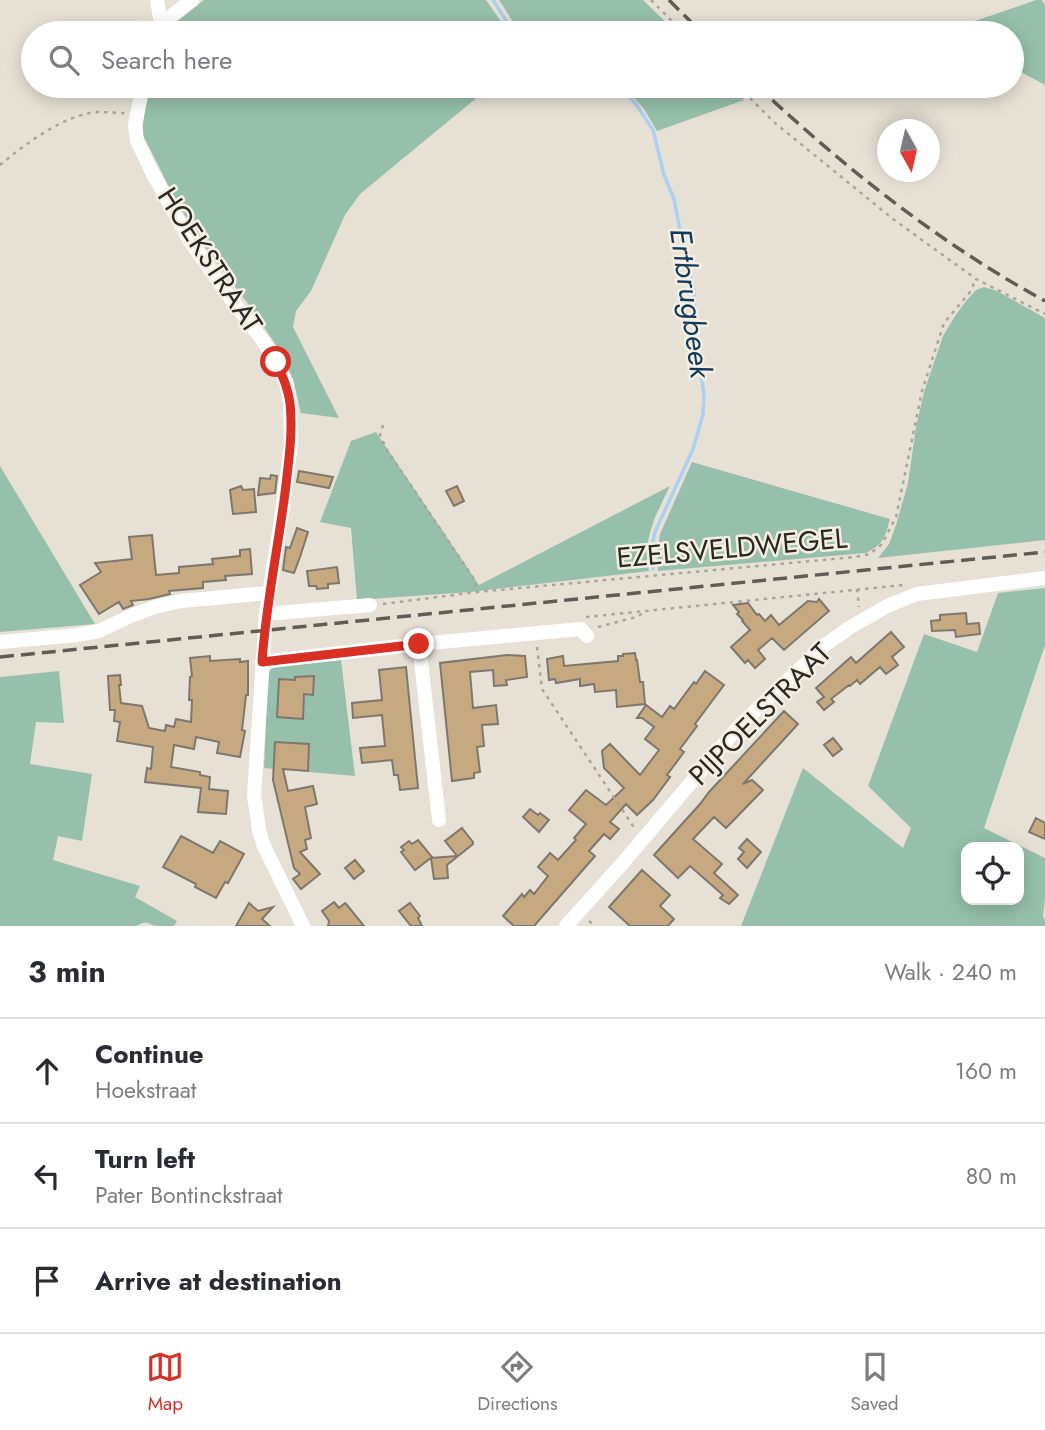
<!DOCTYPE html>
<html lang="en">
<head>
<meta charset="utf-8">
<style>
	body { margin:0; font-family:Jost,sans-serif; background:#f7f7f7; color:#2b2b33 }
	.controls { position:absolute; right:21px; bottom:21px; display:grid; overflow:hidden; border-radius:14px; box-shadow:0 4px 18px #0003 }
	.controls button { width:63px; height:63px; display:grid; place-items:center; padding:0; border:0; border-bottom:2px solid #e1e1e2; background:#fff; color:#2b2b33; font:35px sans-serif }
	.compass { position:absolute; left:877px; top:119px; width:63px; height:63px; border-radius:50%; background:#fff; box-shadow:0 4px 18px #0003; rotate:172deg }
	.stop { position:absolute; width:21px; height:21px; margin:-16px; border:5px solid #d93025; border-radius:50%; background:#fff }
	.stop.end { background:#d93025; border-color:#fff; box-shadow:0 2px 7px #0008 }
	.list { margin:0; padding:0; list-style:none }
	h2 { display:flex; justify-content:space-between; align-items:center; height:91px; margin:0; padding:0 28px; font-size:30px }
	h2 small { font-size:23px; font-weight:400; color:#7c7c81 }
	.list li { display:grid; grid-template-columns:46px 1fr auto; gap:21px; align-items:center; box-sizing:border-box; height:105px; padding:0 28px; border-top:2px solid #e1e1e2 }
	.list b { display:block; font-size:26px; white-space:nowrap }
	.list p { margin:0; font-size:23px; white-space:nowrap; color:#7c7c81 }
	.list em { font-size:23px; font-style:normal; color:#7c7c81 }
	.icon { flex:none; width:38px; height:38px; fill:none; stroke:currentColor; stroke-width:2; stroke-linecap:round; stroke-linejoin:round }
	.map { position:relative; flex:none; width:1045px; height:926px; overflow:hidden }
	.search { position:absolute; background:#fff; box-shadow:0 4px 18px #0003; left:21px; right:21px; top:21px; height:77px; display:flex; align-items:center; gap:18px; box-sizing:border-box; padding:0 24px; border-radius:38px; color:#7c7c81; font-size:26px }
	.sheet { height:406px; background:#fff }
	nav { display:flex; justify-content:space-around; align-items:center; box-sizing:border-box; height:98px; border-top:2px solid #e1e1e2; background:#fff; font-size:19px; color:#7c7c81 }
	nav a { display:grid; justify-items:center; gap:4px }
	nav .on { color:#d93025 }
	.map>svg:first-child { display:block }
</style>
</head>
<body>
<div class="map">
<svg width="1045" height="926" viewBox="0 0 1045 926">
	<rect width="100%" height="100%" fill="#e7e1d5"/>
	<path fill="#96c0ab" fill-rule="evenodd" d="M204,0H486L509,33H168L174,24Z
		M499,0H643L677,33H520Z
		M1036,0H1042L1045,5V85L1012,67V33H950L946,31Z
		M152,86H491L360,194L345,215L311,291L296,311L293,327L339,418L301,413L293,379L280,351L252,309L201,242L175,199L143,135V123L146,104Z
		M624,86H730L744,100L657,131L644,109Z
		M984,287L997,291L1045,318V540L878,558L889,544L896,525L908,483L916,427L924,392L943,336L955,316L966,301L976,290Z
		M376,432L479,585L670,486C656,515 642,538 649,571L470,592L357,600L351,528L320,522L351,441Z
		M692,462L890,519C885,537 884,544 866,553L658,571L657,552L660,534Z
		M0,466L95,624L0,632Z
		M1045,588V645L984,828L1045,858V897L1043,917L1045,920V926H741L803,768L903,848L911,828L868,786L924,634L977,652L998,593ZM966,847H1019V900H966Z
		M341,660L355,776L264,768L268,675L270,670L275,666Z
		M59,671L64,723L36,722L30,764L92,774L82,841L58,836L53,860L140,886L135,897L177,921L174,926C169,926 163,926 157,926C146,924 147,919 136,926H0V677Z"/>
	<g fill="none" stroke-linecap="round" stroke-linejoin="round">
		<path stroke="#aad0f3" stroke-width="3.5" d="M493,0L514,33
			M619,86L635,103L653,130L664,175L674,199L685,257L694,290L696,344L704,394L703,414L693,449L655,532L651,550L653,569"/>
	</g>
	<path fill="#c6a881" stroke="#7f776d" stroke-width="2" d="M299,471L333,477L329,488L297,482Z
		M271,475L277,476L275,493L258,495L260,478L270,479Z
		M241,486L243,490L254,489L256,512L233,514L230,490Z
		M457,486L464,501L454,506L446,491Z
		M297,528L308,532L300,557L294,573L283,570L286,547L290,548Z
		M152,535L156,575L179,573V567L213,564L212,559L240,556V550L250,549L252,574L225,576L226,580L203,582V588L169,591L170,594L149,599L131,601L133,605L123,609L119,602L99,614L80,585L101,572L95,563L132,559L129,537Z
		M337,567L339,583L328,584V588L317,589L316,586H309L307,571Z
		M819,599L829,611L784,650L772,638L758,650L765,659L755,668L748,660L745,663L731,647L750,630L742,621L743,620L737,614L739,612L733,605L748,603L757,615L759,614L765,621L771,615L779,625L808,601L817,602Z
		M966,613L967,624L979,623L980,634L956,637L955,630L932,631L931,621L940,620V615Z
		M891,632L904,647L892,657L898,665L886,674L880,667L860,684L857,680L850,686L849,685L831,699L834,702L824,710L817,702L824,697L816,688L851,657L856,663Z
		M635,653L636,660H637L640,682H643L645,704L617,707L616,690L595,692L594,684L580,686V679L556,683L555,679L549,680L547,659L563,656L564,666L618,661V656H623V654Z
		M507,655L525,656L527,677L506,680L507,685L494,686L493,670L470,672L473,708L496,705L498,724L482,725L484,746L477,747L480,772L474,773V778L452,781L440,663Z
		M210,656V661L240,659V662L248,661V695H246L242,730L245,731L240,757L217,753L219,742L196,737L194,749L174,745L171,767L200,772V775L210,777L209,789L228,791L226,814L198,812L201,788L145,782L147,768L151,769L153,747L117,741L120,722L114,721L115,710H110L108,676L120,675L121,685H119L121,703L142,706L149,728L165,731L166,725L174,727L176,719L191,722L192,700H189L190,677L192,676L190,658Z
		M406,667L418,788L400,790L398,775H394L392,760L362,763L360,748L385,746L382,715L353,718L352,703L382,700L379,670Z
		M705,671L724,685L695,724L697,726L680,749L684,752L667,775L670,777L653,800L637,815L626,804L610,822L619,829L610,839L604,834L589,851L595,856L534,926H514L503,916L522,894L524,897L530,890L534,894L548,876L538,867L550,853L558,860L576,840L574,838L586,824L569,810L586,790L606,805L624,788L604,768L602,751L610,744L640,775L659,750L645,739L654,727L642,718H637L646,705L662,717L670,706L674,709L694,682L696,684Z
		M314,676L313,695L304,694L303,719L277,717L279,679L295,680V677Z
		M784,711L798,724L743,784L752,780L763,790L726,828L714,817L693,839L722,864L714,873L738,895L729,904L720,898L723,895L690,866L678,878L654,855L700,804L709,792Z
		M833,738L842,749L833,756L824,745Z
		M275,742L309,744L308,771L283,769L288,791L313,786L317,804L305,807L311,838L305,840L307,849L300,852L320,874L301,889L293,879L300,874L294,868L273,780Z
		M530,809L538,815L540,813L549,820L539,832L523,817Z
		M1036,818L1045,823V839L1029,832Z
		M462,828L473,842V844L447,865L448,878L434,879L431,858L457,856L445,841Z
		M181,836L213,853L220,841L244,854L228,883L225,882L216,898L195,887L196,884L163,867Z
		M747,839L761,852L747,868L738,859L744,852L739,848Z
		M418,840L432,857L415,870L401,852L404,850L401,847L409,841L412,844Z
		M355,860L364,871L354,879L345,868Z
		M642,870L670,895L660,906L674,919L668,926H630L609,907Z
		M334,902L339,908L345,903L347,905L364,926H328L329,921L322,911Z
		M249,903L258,911L273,907L262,919L270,926H236Z
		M410,903L420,916L418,918L422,926H411L399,911Z"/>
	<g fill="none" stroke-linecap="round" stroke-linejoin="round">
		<path stroke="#aaa59c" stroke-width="2.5" stroke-dasharray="3.5 5" stroke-linecap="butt" d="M651,0L684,33
			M738,86L775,123L893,219L976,279L1045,314
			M0,165C25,144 64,115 97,112C106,112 116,113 125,113
			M383,425L380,435L387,450L474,579L477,592
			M857,589L859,607
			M383,604L477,592L855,557L870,554L882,544L896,517L922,391L944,323L970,292L976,279
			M586,617L903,585
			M598,627L636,617L645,612
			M537,647L542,689L635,829
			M589,921L595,926"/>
		<path stroke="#fff" stroke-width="14" d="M157,0L161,24L159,33
			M161,24L192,0
			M143,86L135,125L137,141L152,172L190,241L223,288L263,341L277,362L287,385L290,404L291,444L283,506L266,614L254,795L259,830L264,846L303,926
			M266,614L370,605
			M0,642L77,635L99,631L133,615L155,607L181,601L268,593
			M419,644L439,820
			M262,662L419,644L581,629L587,636
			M566,926L621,865L739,726L825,645L849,628L887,606L917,594L1045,578"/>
		<path stroke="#605d57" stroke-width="3.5" stroke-dasharray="14 7" stroke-linecap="butt" d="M669,0L702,33
			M757,86C845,168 939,243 1045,301
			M0,657L1045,552"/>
	</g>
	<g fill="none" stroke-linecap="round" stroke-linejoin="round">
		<path stroke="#d93025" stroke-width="9" d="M276,362C283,376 288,388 290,403C293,431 289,458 286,485C279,544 266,602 262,662L419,644"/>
	</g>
	<g text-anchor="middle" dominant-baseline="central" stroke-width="5" stroke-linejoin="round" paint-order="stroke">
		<g font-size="28" fill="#2a2824" stroke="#f4efe2">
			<text transform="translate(210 260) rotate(57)">HOEKSTRAAT</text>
			<text transform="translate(732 548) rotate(-5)">EZELSVELDWEGEL</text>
			<text transform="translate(760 714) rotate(-45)">PIJPOELSTRAAT</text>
		</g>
		<g font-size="30" font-style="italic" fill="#103a5c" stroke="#f4efe2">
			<text transform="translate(691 303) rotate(82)">Ertbrugbeek</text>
		</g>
	</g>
</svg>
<div class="controls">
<button><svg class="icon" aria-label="locate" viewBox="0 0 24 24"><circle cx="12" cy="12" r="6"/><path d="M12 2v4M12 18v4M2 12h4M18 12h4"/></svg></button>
</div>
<svg class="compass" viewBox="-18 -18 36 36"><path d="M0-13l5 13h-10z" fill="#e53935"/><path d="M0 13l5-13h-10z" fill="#7c7c81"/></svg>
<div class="stop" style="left:276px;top:362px"></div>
<div class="stop end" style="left:419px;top:644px"></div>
<div class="search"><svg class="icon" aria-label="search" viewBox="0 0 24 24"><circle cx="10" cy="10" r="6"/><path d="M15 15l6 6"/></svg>Search here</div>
</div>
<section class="sheet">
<h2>3 min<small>Walk · 240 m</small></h2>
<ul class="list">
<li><svg class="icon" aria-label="ahead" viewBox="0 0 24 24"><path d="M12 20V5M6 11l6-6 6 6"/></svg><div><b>Continue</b><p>Hoekstraat</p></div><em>160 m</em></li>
<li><svg class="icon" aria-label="left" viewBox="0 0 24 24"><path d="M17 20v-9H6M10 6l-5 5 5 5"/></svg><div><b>Turn left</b><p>Pater Bontinckstraat</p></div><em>80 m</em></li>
<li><svg class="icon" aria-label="arrive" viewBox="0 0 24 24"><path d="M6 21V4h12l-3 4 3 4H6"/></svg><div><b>Arrive at destination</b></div></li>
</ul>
</section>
<nav>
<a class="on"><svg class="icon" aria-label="map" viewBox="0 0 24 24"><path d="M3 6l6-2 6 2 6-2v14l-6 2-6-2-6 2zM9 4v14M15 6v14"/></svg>Map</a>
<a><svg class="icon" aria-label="directions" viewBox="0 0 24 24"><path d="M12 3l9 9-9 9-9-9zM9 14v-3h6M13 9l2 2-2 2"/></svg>Directions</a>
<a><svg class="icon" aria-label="saved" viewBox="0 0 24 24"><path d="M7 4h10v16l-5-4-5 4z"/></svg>Saved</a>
</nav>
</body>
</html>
